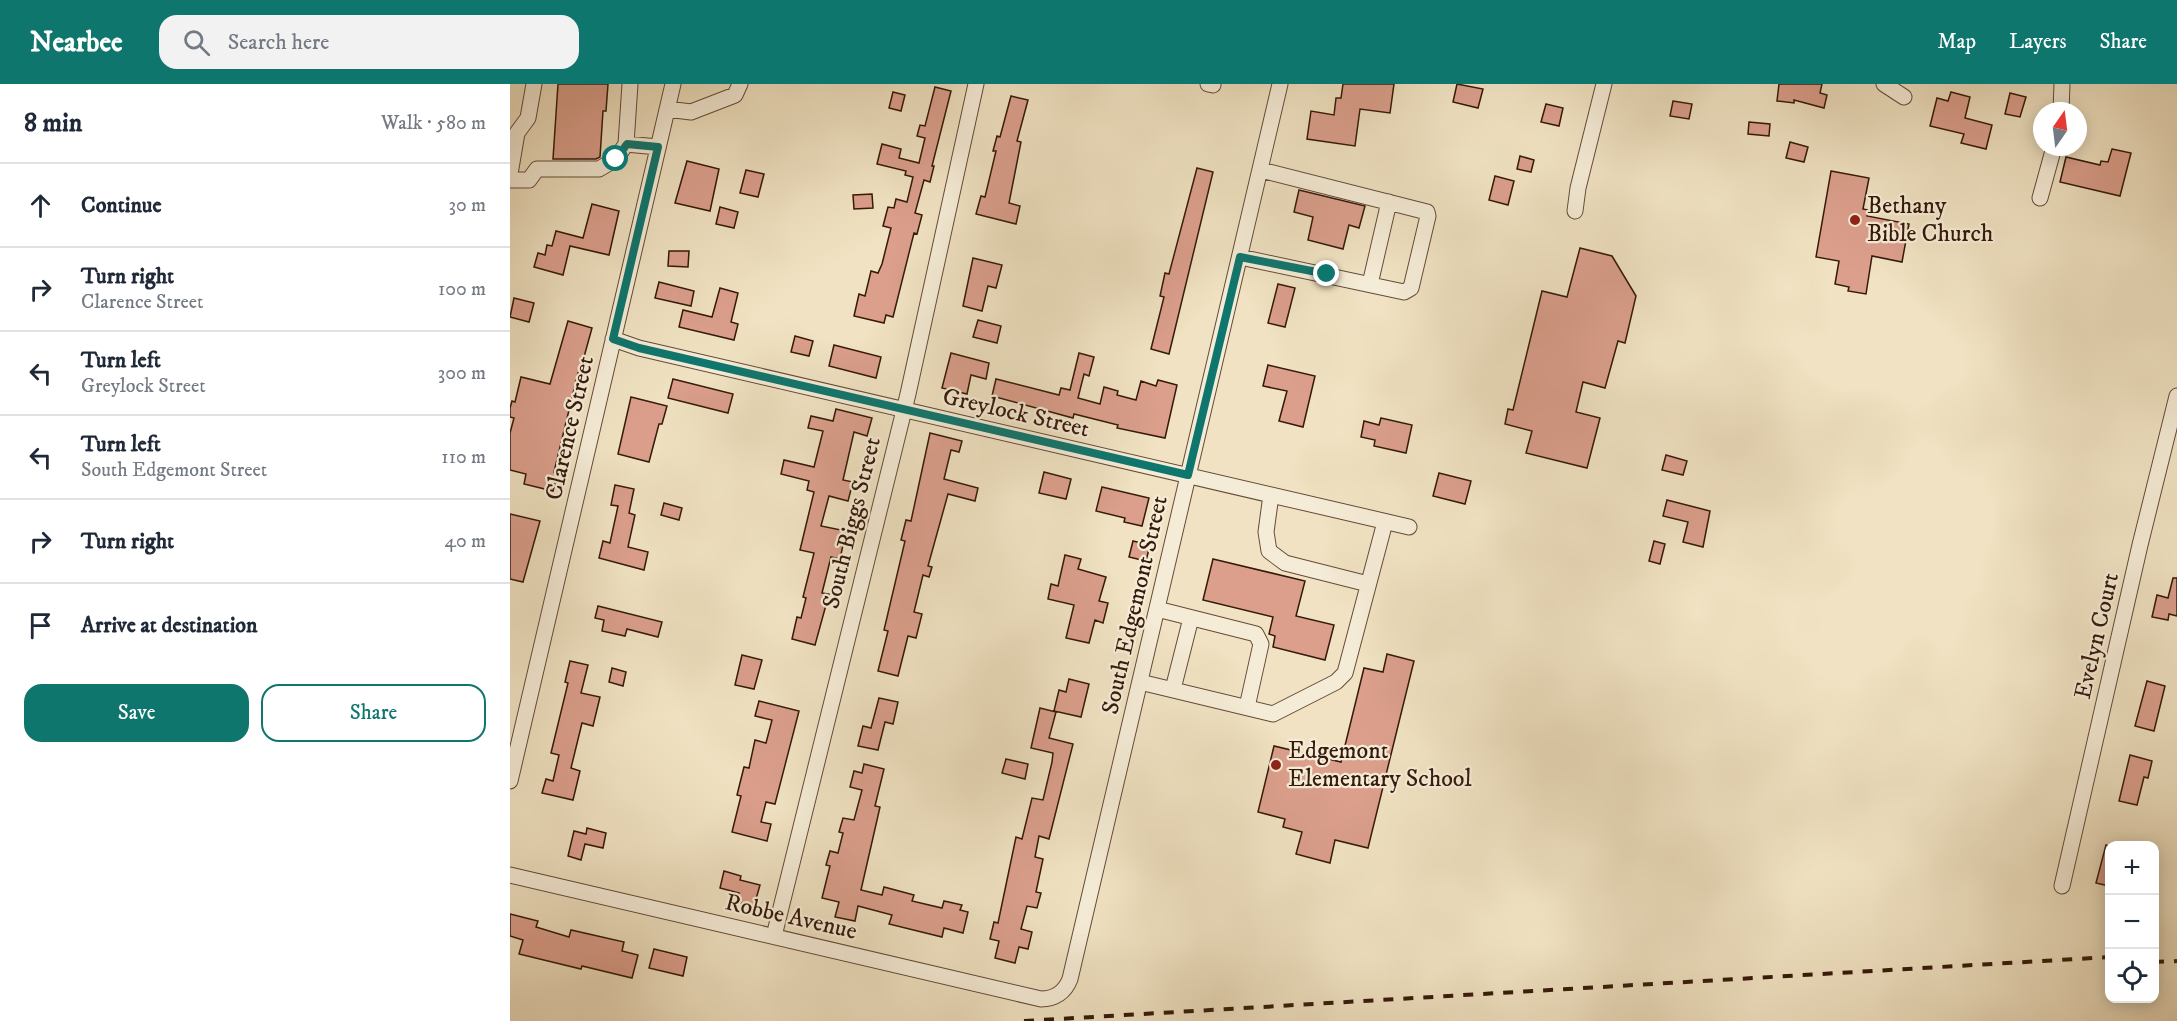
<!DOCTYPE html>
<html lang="en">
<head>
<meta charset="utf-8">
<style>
	body { margin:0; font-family:"IM FELL DW Pica",serif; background:#f2f2f3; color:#1f2937 }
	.controls { position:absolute; right:18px; bottom:18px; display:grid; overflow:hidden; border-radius:12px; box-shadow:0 3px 15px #0003 }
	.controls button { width:54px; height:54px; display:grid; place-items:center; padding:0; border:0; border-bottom:2px solid #e0e1e3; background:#fff; color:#1f2937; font:30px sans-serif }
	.compass { position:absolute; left:1523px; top:18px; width:54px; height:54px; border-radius:50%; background:#fff; box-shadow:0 3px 15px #0003; rotate:14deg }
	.stop { position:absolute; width:18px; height:18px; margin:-14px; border:4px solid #0f766e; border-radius:50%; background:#fff }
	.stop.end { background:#0f766e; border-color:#fff; box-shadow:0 2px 6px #0008 }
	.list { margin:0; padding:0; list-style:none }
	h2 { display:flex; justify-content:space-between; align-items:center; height:78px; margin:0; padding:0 24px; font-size:26px }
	h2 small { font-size:20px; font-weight:400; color:#747a83 }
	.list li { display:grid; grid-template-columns:39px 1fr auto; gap:18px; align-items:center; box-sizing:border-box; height:84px; padding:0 24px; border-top:2px solid #e0e1e3 }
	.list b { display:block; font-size:22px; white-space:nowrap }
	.list p { margin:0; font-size:20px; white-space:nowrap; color:#747a83 }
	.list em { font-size:20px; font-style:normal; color:#747a83 }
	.actions { display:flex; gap:12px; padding:18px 24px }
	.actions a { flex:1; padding:14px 0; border:2px solid #0f766e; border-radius:18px; text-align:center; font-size:21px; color:#0f766e }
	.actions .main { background:#0f766e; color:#fff }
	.icon { flex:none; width:33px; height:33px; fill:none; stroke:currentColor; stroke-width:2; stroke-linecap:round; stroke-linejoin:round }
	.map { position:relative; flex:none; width:1667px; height:937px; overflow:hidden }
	header { display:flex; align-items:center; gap:36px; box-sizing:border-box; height:84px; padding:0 30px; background:#0f766e; color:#fff }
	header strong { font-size:28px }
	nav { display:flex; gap:33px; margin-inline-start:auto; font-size:21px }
	.search { width:420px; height:54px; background:#f2f2f3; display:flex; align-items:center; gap:15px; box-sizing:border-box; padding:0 21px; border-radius:18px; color:#747a83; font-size:22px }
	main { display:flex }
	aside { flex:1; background:#fff }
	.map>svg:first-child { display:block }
</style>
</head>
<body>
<header>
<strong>Nearbee</strong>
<div class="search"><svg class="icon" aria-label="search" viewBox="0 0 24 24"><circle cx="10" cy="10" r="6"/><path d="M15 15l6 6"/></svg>Search here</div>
<nav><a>Map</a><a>Layers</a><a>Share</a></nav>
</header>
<main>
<aside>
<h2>8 min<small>Walk · 580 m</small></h2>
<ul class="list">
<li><svg class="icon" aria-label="ahead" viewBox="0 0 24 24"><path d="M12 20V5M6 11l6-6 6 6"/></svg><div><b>Continue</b></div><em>30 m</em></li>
<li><svg class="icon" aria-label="right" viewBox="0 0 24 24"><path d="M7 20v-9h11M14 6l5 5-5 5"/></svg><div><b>Turn right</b><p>Clarence Street</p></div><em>100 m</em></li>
<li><svg class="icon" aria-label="left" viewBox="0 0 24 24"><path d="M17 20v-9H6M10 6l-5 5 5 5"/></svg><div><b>Turn left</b><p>Greylock Street</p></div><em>300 m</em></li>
<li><svg class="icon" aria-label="left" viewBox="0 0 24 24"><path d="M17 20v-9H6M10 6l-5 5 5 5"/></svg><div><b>Turn left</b><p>South Edgemont Street</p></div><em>110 m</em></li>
<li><svg class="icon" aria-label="right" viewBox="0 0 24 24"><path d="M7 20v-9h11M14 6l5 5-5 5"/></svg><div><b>Turn right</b></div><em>40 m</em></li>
<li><svg class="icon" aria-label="arrive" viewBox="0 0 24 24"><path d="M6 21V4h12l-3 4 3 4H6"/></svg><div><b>Arrive at destination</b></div></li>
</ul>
<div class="actions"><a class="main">Save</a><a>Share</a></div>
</aside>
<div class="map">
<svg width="1667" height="937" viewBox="0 0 1667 937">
	<rect width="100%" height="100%" fill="#f0e2c2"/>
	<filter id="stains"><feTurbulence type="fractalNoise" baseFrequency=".00333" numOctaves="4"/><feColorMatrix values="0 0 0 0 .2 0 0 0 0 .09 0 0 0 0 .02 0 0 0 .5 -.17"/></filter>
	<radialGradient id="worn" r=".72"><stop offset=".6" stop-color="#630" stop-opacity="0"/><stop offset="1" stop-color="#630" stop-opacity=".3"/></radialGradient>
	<path fill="#db9f8c" stroke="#35190a" stroke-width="1.5" d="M48,0H98L96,27H93L90,73L86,75H43Z
		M833,0H884L880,29L850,25L845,62L797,55L801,27L824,31L826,14H831Z
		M947,0L973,5L968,24L943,18Z
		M1269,0H1312L1310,9L1317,11L1314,24L1284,16V19L1267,17Z
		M425,3L441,7L422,82H424L420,98L414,96L405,129L412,131L407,150L404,149L383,233L376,231L374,239L344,232L349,210L355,212L361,187L368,189L372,180L381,144L373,142L378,123L384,124L386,115L397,118L403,93L395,91L396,87L367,80L372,60L391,65L389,74L409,79L415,54L407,52L410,41L415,42Z
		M383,8L395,11L391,27L379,24Z
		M1441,8L1460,13L1455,34L1482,41L1476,65L1451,59L1454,50L1420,42L1427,14L1438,17Z
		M1500,9L1516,13L1510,33L1495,30Z
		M501,12L518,16L507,57L511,58L499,119L510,122L506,140L466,130L471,112L475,113L486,67H483L487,52L490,53Z
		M1163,17L1182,20L1179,35L1160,32Z
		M1036,20L1053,24L1049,42L1031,38Z
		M1239,38L1260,40L1259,52L1238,50Z
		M1280,58L1298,63L1294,78L1276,74Z
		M1602,65L1621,69L1610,112L1550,98L1556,73L1590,81L1591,77L1598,78Z
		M1010,72L1024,76L1021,88L1007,85Z
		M177,77L209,85L200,127L165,119Z
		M687,84L703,88L659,270L641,265L654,213L650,212L655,189L659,190Z
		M236,86L254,90L248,113L230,109Z
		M1321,87L1359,94L1353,125L1358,126L1357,132L1399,140L1392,178L1362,172L1356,210L1338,207L1339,203L1325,200L1329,177L1306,173Z
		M985,92L1004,97L998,121L979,116Z
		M789,106L855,122L849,144L839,141L833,165L798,156L803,133L784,128Z
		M362,110L363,124L344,125L343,111Z
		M82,120L109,127L99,171L60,162L53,191L24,183L28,169L35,171L37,161L42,162L46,147L73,154Z
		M210,123L228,128L224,144L206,140Z
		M1070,164L1102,172L1126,212L1115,259L1108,257L1095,304L1073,298L1066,328L1090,334L1077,384L1016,369L1022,347L995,340L998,325L1003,326L1032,207L1057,213Z
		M159,167H179L178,183L158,182Z
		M463,174L492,181L486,204L478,202L472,227L453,222Z
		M149,198L184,207L181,222L145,214Z
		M768,200L785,204L775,243L758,239Z
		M210,204L228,209L221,238L228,240L224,256L169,243L173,226L202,233Z
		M4,214L24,219L19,238L0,233Z
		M468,236L491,242L487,259L463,253Z
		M58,237L82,244L74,273L75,274L72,290L68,289L44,388H48L43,407L14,400L16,390L0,386V349L4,334L0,333V324L2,317L5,318L11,293L40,300Z
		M285,252L303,257L299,272L281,268Z
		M324,261L371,273L366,294L319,282Z
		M441,269L479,279L476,295L461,291L457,310L432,304Z
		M569,269L584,273L579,292L574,290L568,314L590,320L594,303L608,307L607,311L626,316L631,297L646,302L648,296L667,301L655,354L607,344L608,341L564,330L563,334L482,312L486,295L549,311L551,304L560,306Z
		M758,281L805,292L793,343L769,337L777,307L753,302Z
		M163,295L223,310L218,329L158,314Z
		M121,313L157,322L152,340H149L139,378L108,370Z
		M326,325L362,334L357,352L344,348L333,396L343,398L338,417L319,412L311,442L336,447L330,475L321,473L312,509L319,510L305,561L282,555L287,533L291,534L296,514L293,513L304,469L290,466L304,408L297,406L299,397L271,390L274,376L304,383L313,347L298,344L301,332L323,337Z
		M871,334L902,341L896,369L864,362L865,356L851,353L854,337L869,341Z
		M420,349L452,357L449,368L441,366L434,395L468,404L465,417L438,410L418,482L422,483L419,493L413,491L404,528L412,530L406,554L398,552L388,592L368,587L378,547L374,546L395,457L391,456L396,436L401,437Z
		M1156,371L1177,377L1173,391L1152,386Z
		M534,388L561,395L556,415L529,409Z
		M929,389L961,397L955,420L923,412Z
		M105,401L124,405L119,429L125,431L118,463L138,468L134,486L89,474L93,457L100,459L108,422L101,421Z
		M592,403L639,414L632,442L614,438L615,434L586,427Z
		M1157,416L1200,427L1193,463L1173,458L1178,438L1153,432Z
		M154,419L172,424L169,436L151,431Z
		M0,430L30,437L13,498L0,495Z
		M623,457L640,461L636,477L619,473Z
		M1144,457L1155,460L1150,480L1139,477Z
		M555,471L571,475L568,485L596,493L589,517L598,519L593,539L585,536L579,559L556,554L564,521L538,515L541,500L548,502Z
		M703,475L795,497L786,532L824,541L815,576L763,563L765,552L759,550L763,533L693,516Z
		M1663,494H1667V532L1659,530L1658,536L1642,533L1647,511L1658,514Z
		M88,522L152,538L148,553L117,545L115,552L92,547L94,536L85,534Z
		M877,570L904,577L858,764L825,756L820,779L786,770L792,748L773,743L775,735L748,728L764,662L831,678L854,584L873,588Z
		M232,571L252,576L244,605L225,601Z
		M60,577L78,581L71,609L90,613L83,642L72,639L61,684L70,687L63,716L32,709L36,695L43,697L49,671L41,669L58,599L55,598Z
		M102,584L116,588L113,602L99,598Z
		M559,595L579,600L571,633L544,627L549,606L556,608Z
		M1637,597L1655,602L1644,647L1625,642Z
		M369,614L388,618L383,640L375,638L368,666L348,662L353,642L361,644Z
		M249,617L289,627L265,720L256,718L251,738L261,740L257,757L222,748L231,712L227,711L234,683L239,684L245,656L256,659L262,636L245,632Z
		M530,624L546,628L539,654L563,660L539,755L529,752L525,773L533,775L526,808L531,809L527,824L517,822L511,845L522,848L518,865L509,863L505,879L485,874L489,857L480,855L484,838L488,839L506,753L512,755L522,714L533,716L542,678L543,669L521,664Z
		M1620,671L1642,677L1638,694L1634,693L1627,721L1609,717Z
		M496,675L518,680L515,695L492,689Z
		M354,680L374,685L365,722L370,723L351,806L372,811L374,803L404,811L402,817L432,824L434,817L452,821L450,826L458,828L453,849L434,844L432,853L379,840L382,831L348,822L345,837L325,833L329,818L312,814L320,782L316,781L320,767L328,769L333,749L329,748L333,734L344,736L352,706L340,703L344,687L352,689Z
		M77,744L96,749L93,764L75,760L71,776L58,772L64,747L76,750Z
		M1596,761L1599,762V802L1586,799Z
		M214,787L231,792L230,796L250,801L244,822L227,818L229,809L210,804Z
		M0,830L28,837L26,843L59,853L61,846L114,858L112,867L128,871L122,894L72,882L71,885L9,870L13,856L0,852Z
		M144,865L177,873L173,892L139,884Z"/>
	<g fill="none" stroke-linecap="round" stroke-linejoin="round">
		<g stroke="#644b38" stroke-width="17">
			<path id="minor" d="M698,0L703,1
				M1374,0L1394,13
				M157,25L181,28L225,11L230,0
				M1551,27L1552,0
				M116,60L148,63
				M0,90L7,49L18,34L24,0
				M0,96H19L27,85H89L106,75L116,60L120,0
				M1530,114L1544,63
				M1065,127L1068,104L1094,0
				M730,173L894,208L901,204L918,132L917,128L751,86
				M860,200L879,118
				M103,255L129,264L899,443
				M761,411L756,448L759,467L775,479L858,500
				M647,525L746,550L751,560L737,623
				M630,598L763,630L826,598L835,589L875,438
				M663,605L681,534
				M0,697L163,0
				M0,791L531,915C545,915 555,908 560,895L770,0
				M1552,802L1630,461L1667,312
				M264,852L398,310L466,0"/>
		</g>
		<use href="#minor" stroke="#f5ecd7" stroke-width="15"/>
		<path stroke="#35190a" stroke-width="4" stroke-dasharray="10 10" stroke-linecap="butt" d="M1644,878L1667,877
			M514,937L1600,873"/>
	</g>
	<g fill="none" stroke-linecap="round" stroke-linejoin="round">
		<path stroke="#0f766e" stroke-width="8" d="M106,75L117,60L148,63L103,255L129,264L678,391L730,173L817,190"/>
	</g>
	<g fill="#8f2418" stroke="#f5ecd7" stroke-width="2">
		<circle cx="1345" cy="136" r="6"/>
		<circle cx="766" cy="681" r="6"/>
	</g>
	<g text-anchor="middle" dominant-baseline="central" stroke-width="4.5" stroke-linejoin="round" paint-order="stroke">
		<g font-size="24" fill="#35190a" stroke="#f5ecd7" text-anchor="start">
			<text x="1357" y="122">Bethany<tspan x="1357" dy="28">Bible Church</tspan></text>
			<text x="778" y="667">Edgemont<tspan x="778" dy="28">Elementary School</tspan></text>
		</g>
		<g font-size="24" fill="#35190a" stroke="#f5ecd7">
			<text transform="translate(506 329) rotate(13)">Greylock Street</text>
			<text transform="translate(60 344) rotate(-77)">Clarence Street</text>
			<text transform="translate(342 439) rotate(-76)">South Biggs Street</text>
			<text transform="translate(625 521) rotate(-77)">South Edgemont Street</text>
			<text transform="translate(1587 552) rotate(-77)">Evelyn Court</text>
			<text transform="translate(281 833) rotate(13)">Robbe Avenue</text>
		</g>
	</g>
	<rect width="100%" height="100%" filter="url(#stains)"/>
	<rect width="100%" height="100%" fill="url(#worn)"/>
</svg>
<div class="controls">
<button>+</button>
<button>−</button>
<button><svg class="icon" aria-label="locate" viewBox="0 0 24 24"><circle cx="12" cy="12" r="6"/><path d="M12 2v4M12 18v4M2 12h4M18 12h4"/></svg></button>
</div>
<svg class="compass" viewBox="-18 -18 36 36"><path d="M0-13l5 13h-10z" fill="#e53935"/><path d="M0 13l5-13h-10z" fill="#747a83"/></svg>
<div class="stop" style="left:106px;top:75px"></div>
<div class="stop end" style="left:817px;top:190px"></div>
</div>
</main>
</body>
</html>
